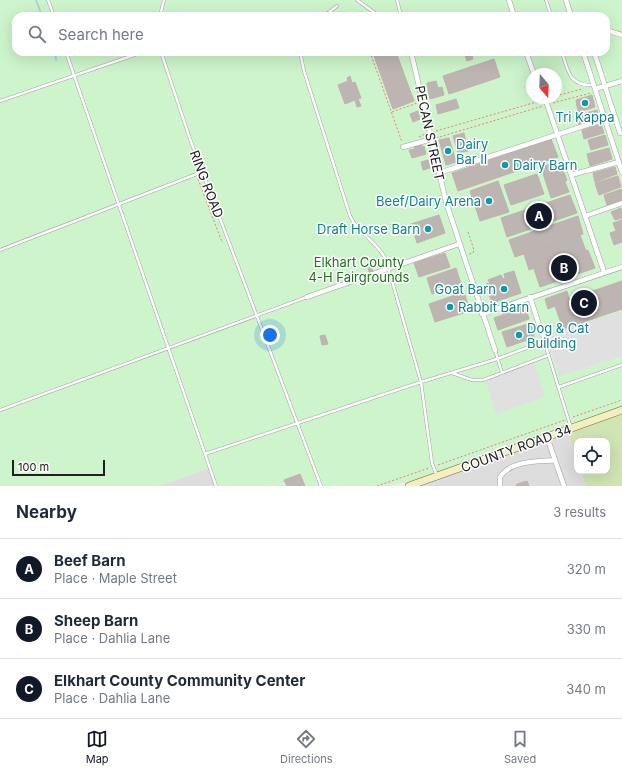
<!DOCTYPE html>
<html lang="en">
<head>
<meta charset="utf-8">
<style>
	body { margin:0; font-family:Inter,sans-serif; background:#f2f2f3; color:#1f2937 }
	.controls { position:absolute; right:12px; bottom:12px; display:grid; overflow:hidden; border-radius:8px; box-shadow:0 4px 16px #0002 }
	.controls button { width:36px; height:36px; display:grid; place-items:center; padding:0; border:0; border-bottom:1px solid #e0e1e3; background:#fff; color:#1f2937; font:20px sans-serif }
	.compass { position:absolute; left:526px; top:68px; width:36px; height:36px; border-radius:50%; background:#fff; box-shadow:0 4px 16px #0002; rotate:161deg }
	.scale { position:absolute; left:12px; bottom:10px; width:93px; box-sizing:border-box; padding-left:4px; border:2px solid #202020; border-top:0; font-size:11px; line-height:14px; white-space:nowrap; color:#202020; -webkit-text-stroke:3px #fff; paint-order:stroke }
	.you { position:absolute; left:270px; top:335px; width:14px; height:14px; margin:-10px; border:3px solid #fff; border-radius:50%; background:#1a73e8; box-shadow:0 0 0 6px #1a73e833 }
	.badge { display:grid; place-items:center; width:26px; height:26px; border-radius:50%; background:#111827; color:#fff; font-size:13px; font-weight:700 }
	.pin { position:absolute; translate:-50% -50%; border:2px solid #fff; box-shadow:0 1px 4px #0006 }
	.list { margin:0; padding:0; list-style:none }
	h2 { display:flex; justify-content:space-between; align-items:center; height:52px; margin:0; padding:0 16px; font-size:17px }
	h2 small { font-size:13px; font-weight:400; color:#747a83 }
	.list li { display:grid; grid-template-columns:26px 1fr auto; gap:12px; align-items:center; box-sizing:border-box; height:60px; padding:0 16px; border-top:1px solid #e0e1e3 }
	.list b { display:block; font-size:15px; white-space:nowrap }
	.list p { margin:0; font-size:13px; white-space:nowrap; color:#747a83 }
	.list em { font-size:13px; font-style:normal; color:#747a83 }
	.icon { flex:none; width:22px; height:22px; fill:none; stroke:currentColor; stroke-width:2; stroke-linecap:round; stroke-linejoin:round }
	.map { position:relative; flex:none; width:622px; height:486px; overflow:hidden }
	.search { position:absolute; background:#fff; box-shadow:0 4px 16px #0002; left:12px; right:12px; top:12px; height:44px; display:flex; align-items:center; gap:10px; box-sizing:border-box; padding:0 14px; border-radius:12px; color:#747a83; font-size:15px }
	.sheet { height:232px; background:#fff }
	nav { display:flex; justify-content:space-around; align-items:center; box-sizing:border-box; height:56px; border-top:1px solid #e0e1e3; background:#fff; font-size:11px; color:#747a83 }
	nav a { display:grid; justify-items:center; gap:2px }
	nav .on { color:#111827 }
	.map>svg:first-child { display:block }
</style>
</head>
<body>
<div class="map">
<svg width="622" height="486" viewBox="0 0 622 486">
	<rect width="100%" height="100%" fill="#f0ece8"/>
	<path fill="#deddde" d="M568,432L577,459V471H581L586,486H422Z
		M210,468L216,486H159Z"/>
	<path fill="#d1e4b4" d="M622,414V486H586L581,471H607V441H577V459L568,432Z"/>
	<path fill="#cdf4cb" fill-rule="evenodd" d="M0,0H622V406L412,481L388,486H216L210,468L159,486H0ZM16,16H606V52H16ZM532,74H556V98H532Z"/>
	<path fill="#e0e0e0" d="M622,311V356L559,376L546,336Z
		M534,363L545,397L496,414L486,381Z"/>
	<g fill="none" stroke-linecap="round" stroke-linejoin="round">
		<path stroke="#aed4d8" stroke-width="2" d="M36,0L42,16
			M55,52L56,60"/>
	</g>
	<path fill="#bdb5b1" stroke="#c0b2ac" d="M375,52H396L414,101L393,109L373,53Z
		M471,52L473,59L467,61L465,55Z
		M494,59L500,77L449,94L443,76Z
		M350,76L352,83L355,82L361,98L358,99L361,106L357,107L355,100L345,104L338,85L348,81L347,78Z
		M436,81L438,88L442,87L444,95L430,99L427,83Z
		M592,95L595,107L578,112L576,100Z
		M456,99L459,108L438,114L436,105Z
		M597,110L599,118L579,125L576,116Z
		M418,111L420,119L413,122L410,114Z
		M601,124L604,133L584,139L582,130Z
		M464,133L468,151L458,153L453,136Z
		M605,135L608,145L591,150L588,140Z
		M449,138L456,162L446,165L439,140Z
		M551,139L558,157L458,191L452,173Z
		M421,144L422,147L424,146L426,154L412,158L409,150L415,149L414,146Z
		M609,148L612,159L590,166L587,154Z
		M428,160L430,168L423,170L421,162Z
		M559,161L567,180L565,182L569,192L551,198L541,167Z
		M615,167L617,174L595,182L593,173Z
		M537,174L544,194L511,205L504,185Z
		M618,176L621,187L599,195L595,183Z
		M498,181L509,212L480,221L470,191Z
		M622,189V200L607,205L604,195Z
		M570,195L577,213L507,237L501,218Z
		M621,208L622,218L615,220L611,212Z
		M439,215L445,233L417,243L411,224Z
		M578,216L583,234L515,257L509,240Z
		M622,220V229L616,231L613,223Z
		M622,229V242L614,245L610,233Z
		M580,235L586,251L529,270L524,254Z
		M588,250L595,268L540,287L534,269Z
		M445,253L450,267L419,277L414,263Z
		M371,267L373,271L369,272L368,268Z
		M456,268L461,284L432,294L427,278Z
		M514,271L521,293L492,303L486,284L490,283L488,280L501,275L503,279L505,278L504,274Z
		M622,281V309L563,329L555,306L548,309L545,299L567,291L569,299Z
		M464,292L470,311L435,322L429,304Z
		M525,305L529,319L498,330L494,318L503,315L502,313Z
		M531,323L535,341L531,343L530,339L507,347L502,332Z
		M325,335L328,344L322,345L320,336Z
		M300,474L305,486H287L284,480Z
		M527,481L529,486H516L517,484Z"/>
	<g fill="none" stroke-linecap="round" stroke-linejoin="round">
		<g stroke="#a1a1a1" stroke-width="3.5">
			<path id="lane" d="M48,0L54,16
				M357,0L379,16
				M397,0L401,16
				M546,0L551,16
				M160,16L164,0
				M324,16L337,6
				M66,52L205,454
				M161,52L190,139L321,486
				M300,52L304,71L350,216C358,234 378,242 386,260L421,382L432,463L437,476
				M562,52C568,71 569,86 593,85
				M0,101L143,52
				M0,250L202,172
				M542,334L571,428
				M495,350L502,373
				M452,373L472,380H483L549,355
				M559,387L622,365
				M0,410L307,297
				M216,486L205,454L421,382L497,359L545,341"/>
		</g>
		<g stroke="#a1a1a1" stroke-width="5.5">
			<path id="street" d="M509,0L514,16
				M566,0L571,16
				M606,30L622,35
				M411,52L446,202L495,350
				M526,52L534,74
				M583,52L622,172
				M594,52L620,133
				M595,89L622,81
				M545,98L604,272
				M403,147L432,139
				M439,173L605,119
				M571,175L619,162
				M585,216L622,203
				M307,297L459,244
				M530,297L542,334
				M482,314L622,267
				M547,437L564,486
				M500,486V477C511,460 538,462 555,460"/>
		</g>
		<g stroke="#6d6b12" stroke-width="8">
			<path id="secondary" d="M409,486L622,410"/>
		</g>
		<path stroke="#eb7e81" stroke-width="1" stroke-dasharray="2 2" stroke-linecap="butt" d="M370,52L402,142
			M556,96L582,89
			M553,103L591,93
			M392,112L417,103
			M436,131L540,101
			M419,137L425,134
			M436,138L543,106
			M198,179L222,242H223
			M468,232L474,250L473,253L469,254
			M573,417L622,400
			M438,465L565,420
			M377,486L429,468"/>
		<use href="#lane" stroke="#fff" stroke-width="2.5"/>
		<use href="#street" stroke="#fff" stroke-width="4.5"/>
		<use href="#secondary" stroke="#f3efc3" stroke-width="7"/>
	</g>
	<g fill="#0f9aa8" stroke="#fff" stroke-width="1.5">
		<circle cx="585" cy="103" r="4"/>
		<circle cx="448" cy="151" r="4"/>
		<circle cx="505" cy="165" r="4"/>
		<circle cx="489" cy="201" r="4"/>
		<circle cx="428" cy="229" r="4"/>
		<circle cx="504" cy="289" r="4"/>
		<circle cx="450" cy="307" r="4"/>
		<circle cx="519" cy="335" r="4"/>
	</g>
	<g text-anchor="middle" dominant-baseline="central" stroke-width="3" stroke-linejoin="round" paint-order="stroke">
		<g font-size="13" fill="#0d838f" stroke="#fff" text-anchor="start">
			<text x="585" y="117" text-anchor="middle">Tri Kappa</text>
			<text x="456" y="144">Dairy<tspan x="456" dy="15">Bar II</tspan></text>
			<text x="513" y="165">Dairy Barn</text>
			<text x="481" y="201" text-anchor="end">Beef/Dairy Arena</text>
			<text x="420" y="229" text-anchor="end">Draft Horse Barn</text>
			<text x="496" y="289" text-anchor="end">Goat Barn</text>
			<text x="458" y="307">Rabbit Barn</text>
			<text x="527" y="328">Dog &amp; Cat<tspan x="527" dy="15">Building</tspan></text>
		</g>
		<g font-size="13" fill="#202020" stroke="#fff">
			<text transform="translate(430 133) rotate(78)">PECAN STREET</text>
			<text transform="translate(207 184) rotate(69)">RING ROAD</text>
			<text transform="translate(516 448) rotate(-20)">COUNTY ROAD 34</text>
		</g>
		<g font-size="13" fill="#1d7419" stroke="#fff">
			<text x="359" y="262">Elkhart County<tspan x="359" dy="15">4-H Fairgrounds</tspan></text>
		</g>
	</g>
</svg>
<div class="controls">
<button><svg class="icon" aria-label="locate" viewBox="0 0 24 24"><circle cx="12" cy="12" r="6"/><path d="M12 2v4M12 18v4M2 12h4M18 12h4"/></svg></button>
</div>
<svg class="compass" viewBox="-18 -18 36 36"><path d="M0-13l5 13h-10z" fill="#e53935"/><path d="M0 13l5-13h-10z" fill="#747a83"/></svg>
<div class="scale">100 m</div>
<div class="you"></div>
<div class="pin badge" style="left:539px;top:216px">A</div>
<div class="pin badge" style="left:564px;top:268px">B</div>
<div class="pin badge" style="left:584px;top:303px">C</div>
<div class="search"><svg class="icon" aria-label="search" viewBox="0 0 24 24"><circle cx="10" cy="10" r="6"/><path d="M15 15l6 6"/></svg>Search here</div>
</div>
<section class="sheet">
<h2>Nearby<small>3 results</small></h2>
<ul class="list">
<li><span class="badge">A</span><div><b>Beef Barn</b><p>Place · Maple Street</p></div><em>320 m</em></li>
<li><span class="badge">B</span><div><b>Sheep Barn</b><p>Place · Dahlia Lane</p></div><em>330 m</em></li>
<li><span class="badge">C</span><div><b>Elkhart County Community Center</b><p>Place · Dahlia Lane</p></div><em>340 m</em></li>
</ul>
</section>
<nav>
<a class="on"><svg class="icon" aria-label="map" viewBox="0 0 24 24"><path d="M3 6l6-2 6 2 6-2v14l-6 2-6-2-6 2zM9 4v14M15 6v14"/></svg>Map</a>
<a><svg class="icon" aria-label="directions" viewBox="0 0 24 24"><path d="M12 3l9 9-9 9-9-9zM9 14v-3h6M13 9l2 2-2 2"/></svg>Directions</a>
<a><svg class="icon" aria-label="saved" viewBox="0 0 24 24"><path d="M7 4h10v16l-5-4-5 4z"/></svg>Saved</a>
</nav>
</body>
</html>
